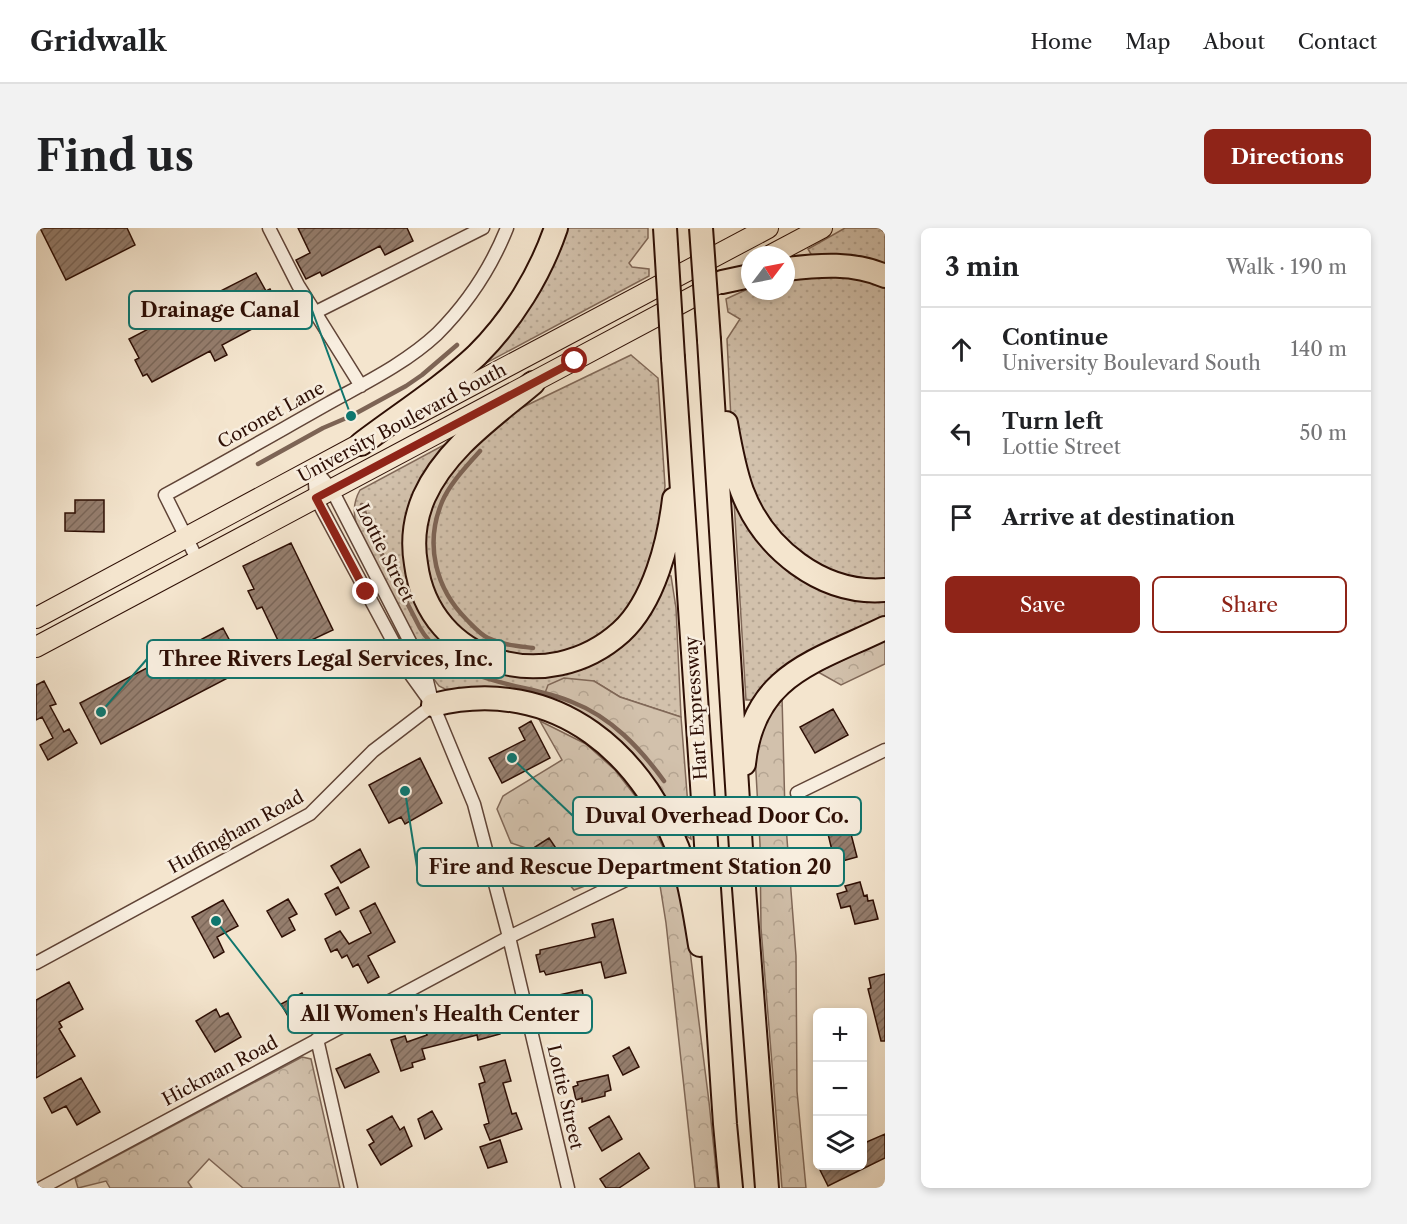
<!DOCTYPE html>
<html lang="en">
<head>
<meta charset="utf-8">
<style>
	body { margin:0; font-family:"Libre Caslon Text",serif; background:#f2f2f2; color:#202124 }
	.controls { position:absolute; right:18px; bottom:18px; display:grid; overflow:hidden; border-radius:9px; box-shadow:0 3px 9px #0003 }
	.controls button { width:54px; height:54px; display:grid; place-items:center; padding:0; border:0; border-bottom:2px solid #e0e0e0; background:#fff; color:#202124; font:30px sans-serif }
	.compass { position:absolute; left:705px; top:18px; width:54px; height:54px; border-radius:50%; background:#fff; box-shadow:0 3px 9px #0003; rotate:58deg }
	.stop { position:absolute; width:18px; height:18px; margin:-14px; border:4px solid #8f2418; border-radius:50%; background:#fff }
	.stop.end { background:#8f2418; border-color:#fff; box-shadow:0 2px 6px #0008 }
	.list { margin:0; padding:0; list-style:none }
	h2 { display:flex; justify-content:space-between; align-items:center; height:78px; margin:0; padding:0 24px; font-size:26px }
	h2 small { font-size:20px; font-weight:400; color:#757577 }
	.list li { display:grid; grid-template-columns:39px 1fr auto; gap:18px; align-items:center; box-sizing:border-box; height:84px; padding:0 24px; border-top:2px solid #e0e0e0 }
	.list b { display:block; font-size:22px; white-space:nowrap }
	.list p { margin:0; font-size:20px; white-space:nowrap; color:#757577 }
	.list em { font-size:20px; font-style:normal; color:#757577 }
	.actions { display:flex; gap:12px; padding:18px 24px }
	.actions a { flex:1; padding:14px 0; border:2px solid #8f2418; border-radius:9px; text-align:center; font-size:21px; color:#8f2418 }
	.actions .main { background:#8f2418; color:#fff }
	.icon { flex:none; width:33px; height:33px; fill:none; stroke:currentColor; stroke-width:2; stroke-linecap:round; stroke-linejoin:round }
	.map { position:relative; flex:none; width:849px; height:960px; overflow:hidden; border-radius:9px }
	header { display:flex; align-items:center; gap:36px; box-sizing:border-box; height:84px; padding:0 30px; background:#fff; border-bottom:2px solid #e0e0e0 }
	header strong { font-size:28px }
	nav { display:flex; gap:33px; margin-inline-start:auto; font-size:21px }
	.intro { display:flex; align-items:center; justify-content:space-between; box-sizing:border-box; height:144px; padding:0 36px }
	h1 { margin:0; font-size:42px }
	.button { padding:15px 27px; border-radius:9px; background:#8f2418; color:#fff; font-size:21px; font-weight:700 }
	main { display:flex; gap:36px; padding:0 36px }
	aside { flex:1; background:#fff; border-radius:9px; box-shadow:0 3px 9px #0003 }
	.map>svg:first-child { display:block }
</style>
</head>
<body>
<header>
<strong>Gridwalk</strong>
<nav><a>Home</a><a>Map</a><a>About</a><a>Contact</a></nav>
</header>
<div class="intro"><h1>Find us</h1><a class="button">Directions</a></div>
<main>
<div class="map">
<svg width="849" height="960" viewBox="0 0 849 960">
	<defs>
		<pattern id="grass-dots" width="8" height="8" patternUnits="userSpaceOnUse" patternTransform="scale(1.5)"><rect width="8" height="8" fill="#d2c1ac"/><path d="M2 2h.1M6 6h.1" fill="none" stroke="#b5a592" stroke-width="1.8" stroke-linecap="round"/></pattern>
		<pattern id="forest-crowns" width="20" height="18" patternUnits="userSpaceOnUse" patternTransform="scale(1.5)"><rect width="20" height="18" fill="#d2c1ac"/><path d="M2 6a3 3 0 1 1 6 0M12 15a3 3 0 1 1 6 0" fill="none" stroke="#b5a592"/></pattern>
		<pattern id="building-hatch" width="6" height="6" patternUnits="userSpaceOnUse" patternTransform="scale(1.5)"><rect width="6" height="6" fill="#957e6e"/><path d="M-1 1l2-2M0 6l6-6M5 7l2-2" fill="none" stroke="#7a6658"/></pattern>
	</defs>
	<rect width="100%" height="100%" fill="#f4e5ce"/>
	<filter id="stains"><feTurbulence type="fractalNoise" baseFrequency=".00333" numOctaves="4"/><feColorMatrix values="0 0 0 0 .2 0 0 0 0 .09 0 0 0 0 .02 0 0 0 .5 -.17"/></filter>
	<radialGradient id="worn" r=".72"><stop offset=".6" stop-color="#630" stop-opacity="0"/><stop offset="1" stop-color="#630" stop-opacity=".3"/></radialGradient>
	<path fill="url(#grass-dots)" stroke="#806858" stroke-width="1.5" d="M525,0H612V10L593,35L596,39L613,41V48L437,142Z
		M809,0H843L849,5V40L768,30L775,26L772,21Z
		M778,45L849,54V356L795,346L751,320L715,268L695,192L691,111L704,91L692,84L690,71L714,60V63H750V48Z
		M595,127L622,150L629,258L623,308L604,368L570,408L519,430L462,428L408,388L387,340L389,285L423,228L481,182Z
		M419,211L371,313L417,418L554,435L628,347L635,348L640,380L645,489L584,469L558,453L508,469L506,473L492,469L409,461L403,458L397,450L324,308C318,291 315,278 324,262Z
		M704,271L727,311L849,369V393L739,445L724,460L717,472H710L698,273Z
		M652,578L655,611L649,607L635,583Z"/>
	<path fill="url(#forest-crowns)" stroke="#806858" stroke-width="1.5" d="M849,412V436L805,457L782,444Z
		M528,450L558,453L584,469L645,489L652,578L635,583L506,473L512,457Z
		M746,468L749,585L760,728L761,863L770,960H746L725,700L724,616L719,527L734,479Z
		M504,493L550,516L579,542L604,574L635,635L650,691L673,874L682,960H659L630,695L622,645L611,635L538,662L508,626L475,615L461,581L467,568L526,532Z
		M266,829L275,831L304,960H207L173,931L152,954L156,960H74L70,953L42,960L39,950Z"/>
	<g fill="none" stroke-linecap="round" stroke-linejoin="round">
		<path stroke="#7d6455" stroke-width="4.5" d="M444,223C431,238 414,255 406,274C388,317 400,361 431,392C437,398 445,407 452,410C466,417 482,418 497,420
			M222,236L287,200L315,188L370,158L386,147L421,117
			M326,277L337,309L384,400C394,418 420,438 439,446C470,459 505,461 536,474C575,489 604,520 628,553"/>
	</g>
	<path fill="url(#building-hatch)" stroke="#2e0f05" stroke-width="1.5" d="M4,0H91L99,17L30,52Z
		M262,0H371L377,13L349,27L344,18L286,48L284,44L270,51L260,32L274,25Z
		M220,45L230,63L234,61L242,76L238,79L242,87L186,117L191,127L179,133L174,123L116,154L111,146L107,148L99,132L103,130L93,111L151,81L150,78L162,72L163,74Z
		M39,272H68V304L29,303V285H39Z
		M255,315L297,402L248,425L226,379L221,381L212,363L218,361L207,338Z
		M187,400L209,441L65,516L44,475Z
		M8,453L20,476L14,478L28,504L33,501L41,515L12,532L4,517L17,510L6,489L0,492V457Z
		M797,481L812,507L779,525L764,499Z
		M495,493L514,530L466,555L453,530L489,512L483,500Z
		M384,530L406,575L369,596L365,589L353,595L333,557Z
		M809,580L811,590H815L819,605L815,606L821,629L799,635L787,585Z
		M513,610L528,632L514,642L499,619Z
		M324,621L333,639L305,655L295,638Z
		M824,654L828,668L831,667L832,673L837,672L842,691L819,696L814,678L805,680L801,666L811,663L809,658Z
		M302,659L313,680L300,687L289,666Z
		M252,671L261,686L253,690L259,702L246,709L231,683Z
		M187,672L202,698L181,709L188,724L178,730L156,689Z
		M339,675L359,714L332,728L343,749L332,755L322,736L317,739L311,727L306,730L301,721L295,724L289,711L304,703L313,716L335,705L324,683Z
		M577,691L590,745L569,750L565,734L510,747L508,743L504,744L500,727L504,726V722L559,709L556,696Z
		M849,746V813H845L832,761L835,760L833,750Z
		M33,754L47,781L23,794L26,799L23,801L39,828L0,850V772Z
		M546,762L552,787L516,796L509,770Z
		M266,765L274,779L253,790L245,776Z
		M455,772L464,806L442,812L441,807L386,821L389,831L376,835L377,839L365,843L355,812L369,808L371,814L391,807L388,796L408,791L407,787L434,780L433,778Z
		M180,781L184,789L192,785L205,809L179,824L160,793Z
		M593,819L603,839L587,847L577,828Z
		M334,826L343,844L309,860L300,841Z
		M469,832L475,853L467,855L476,886L480,885L486,901L454,912L448,897L453,895L443,856L449,854L444,839Z
		M572,847L575,862L569,864V868L546,874V870L540,872L537,859L542,857L541,854Z
		M45,850L64,884L41,897L30,878L16,885L8,870Z
		M396,883L406,901L389,911L382,891Z
		M356,888L364,902L368,899L376,918L345,937L333,917L338,914L331,902Z
		M573,888L586,911L566,923L553,900Z
		M849,906V930L792,958L782,938H826V916Z
		M464,912L471,934L452,940L444,919Z
		M603,925L613,940L583,960H570L564,951Z"/>
	<g fill="none" stroke-linecap="round" stroke-linejoin="round">
		<g stroke="#604437" stroke-width="15">
			<path id="street" d="M233,0L262,57L325,158
				M280,84L447,0
				M278,241L296,262L388,441L397,477L438,576L473,709L532,960
				M278,241L280,270L375,447L393,472
				M162,333L129,267C184,237 238,206 293,175C329,155 370,135 401,106C431,76 455,40 471,0
				M761,565L849,522
				M0,735L274,586L337,523L397,477
				M281,811L315,960
				M5,960L473,709L606,644"/>
		</g>
		<g stroke="#2e0f05" stroke-width="22">
			<path id="primary" d="M735,27L786,0
				M374,190L732,0
				M0,390L337,209
				M0,419L681,56"/>
		</g>
		<g stroke="#2e0f05" stroke-width="26">
			<path id="highway" d="M750,41C783,37 818,34 849,48
				M686,54L714,48
				M673,112L705,621L731,960
				M637,130L689,896L695,960
				M497,155C458,188 410,220 388,269C379,290 376,313 380,336C393,437 512,470 585,404C618,374 633,314 638,271
				M690,195C694,218 698,241 706,263C728,321 786,367 849,362
				M325,216C363,187 406,160 441,127C476,92 504,47 520,0
				M397,477C520,446 613,527 649,641C656,665 660,692 664,717
				M708,536C717,446 779,434 849,400"/>
		</g>
		<use href="#street" stroke="#f8eedf" stroke-width="12"/>
		<use href="#primary" stroke="#f4e5ce" stroke-width="20"/>
		<use href="#highway" stroke="#f4e5ce" stroke-width="22"/>
		<g stroke="#2e0f05" stroke-width="26" stroke-linecap="butt">
			<path id="highway-bridge" d="M629,0L637,130
				M665,0L673,112"/>
		</g>
		<use href="#highway-bridge" stroke="#f4e5ce" stroke-width="22"/>
	</g>
	<g fill="none" stroke-linecap="round" stroke-linejoin="round">
		<path stroke="#8f2418" stroke-width="8" d="M330,364L280,270L539,133"/>
	</g>
	<g text-anchor="middle" dominant-baseline="central" stroke-width="5" stroke-linejoin="round" paint-order="stroke">
		<g font-size="18" fill="#2e0f05" stroke="#f8eedf">
			<text transform="translate(235 187) rotate(-29)">Coronet Lane</text>
			<text transform="translate(366 195) rotate(-28)">University Boulevard South</text>
			<text transform="translate(349 325) rotate(63)">Lottie Street</text>
			<text transform="translate(660 480) rotate(-94)">Hart Expressway</text>
			<text transform="translate(200 604) rotate(-29)">Huffingham Road</text>
			<text transform="translate(184 843) rotate(-28)">Hickman Road</text>
			<text transform="translate(529 869) rotate(77)">Lottie Street</text>
		</g>
	</g>
	<path fill="none" stroke="#0f766e" stroke-width="2" d="M315 188L276 82M65 484L111 431M476 530L537 588M369 563L381 639M180 693L252 786"/>
	<g fill="#0f766e" stroke="#f8eedf" stroke-width="2">
		<circle cx="315" cy="188" r="6"/>
		<circle cx="65" cy="484" r="6"/>
		<circle cx="476" cy="530" r="6"/>
		<circle cx="369" cy="563" r="6"/>
		<circle cx="180" cy="693" r="6"/>
	</g>
	<g fill="#f8eedf" stroke="#0f766e" stroke-width="2">
		<rect x="93" y="63" width="183" height="38" rx="6"/>
		<rect x="111" y="412" width="358" height="38" rx="6"/>
		<rect x="537" y="569" width="288" height="38" rx="6"/>
		<rect x="381" y="620" width="427" height="38" rx="6"/>
		<rect x="252" y="767" width="304" height="38" rx="6"/>
	</g>
	<g font-size="20" text-anchor="middle" font-weight="bold" fill="#2e0f05">
		<text x="184" y="89">Drainage Canal</text>
		<text x="290" y="438">Three Rivers Legal Services, Inc.</text>
		<text x="681" y="595">Duval Overhead Door Co.</text>
		<text x="594" y="646">Fire and Rescue Department Station 20</text>
		<text x="404" y="793">All Women's Health Center</text>
	</g>
	<rect width="100%" height="100%" filter="url(#stains)"/>
	<rect width="100%" height="100%" fill="url(#worn)"/>
</svg>
<div class="controls">
<button>+</button>
<button>−</button>
<button><svg class="icon" aria-label="layers" viewBox="0 0 24 24"><path d="M12 4l9 5-9 5-9-5zM3 14l9 5 9-5"/></svg></button>
</div>
<svg class="compass" viewBox="-18 -18 36 36"><path d="M0-13l5 13h-10z" fill="#e53935"/><path d="M0 13l5-13h-10z" fill="#757577"/></svg>
<div class="stop" style="left:539px;top:133px"></div>
<div class="stop end" style="left:330px;top:364px"></div>
</div>
<aside>
<h2>3 min<small>Walk · 190 m</small></h2>
<ul class="list">
<li><svg class="icon" aria-label="ahead" viewBox="0 0 24 24"><path d="M12 20V5M6 11l6-6 6 6"/></svg><div><b>Continue</b><p>University Boulevard South</p></div><em>140 m</em></li>
<li><svg class="icon" aria-label="left" viewBox="0 0 24 24"><path d="M17 20v-9H6M10 6l-5 5 5 5"/></svg><div><b>Turn left</b><p>Lottie Street</p></div><em>50 m</em></li>
<li><svg class="icon" aria-label="arrive" viewBox="0 0 24 24"><path d="M6 21V4h12l-3 4 3 4H6"/></svg><div><b>Arrive at destination</b></div></li>
</ul>
<div class="actions"><a class="main">Save</a><a>Share</a></div>
</aside>
</main>
</body>
</html>
